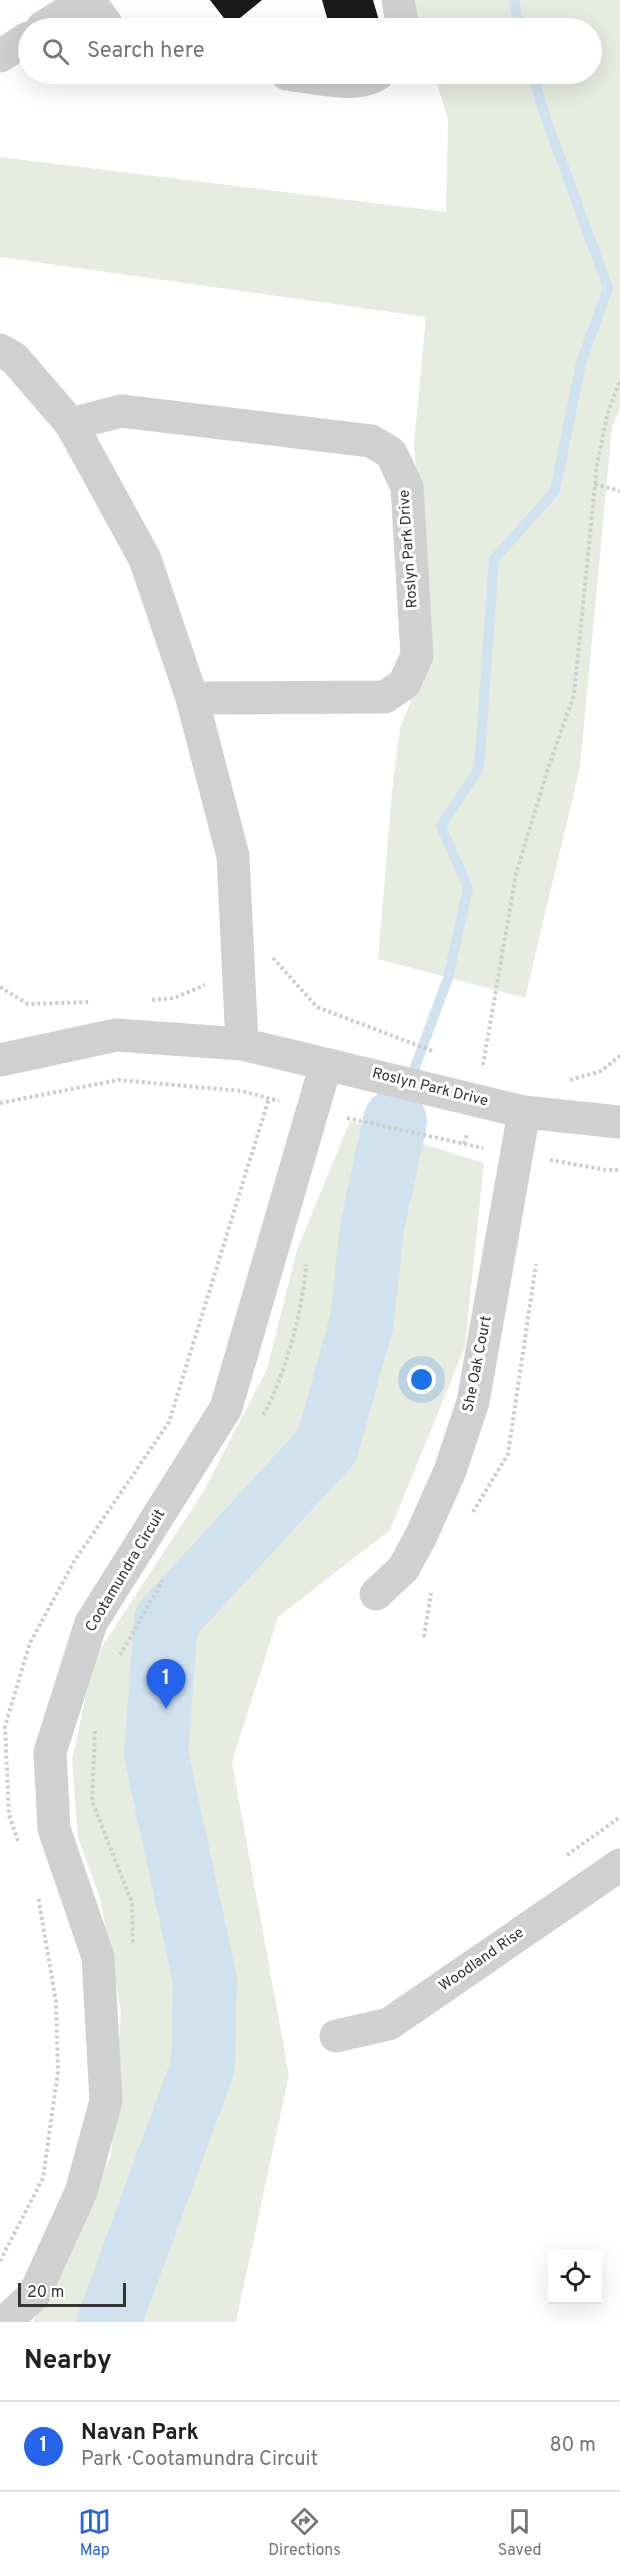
<!DOCTYPE html>
<html lang="en">
<head>
<meta charset="utf-8">
<style>
	body { margin:0; font-family:Overpass,sans-serif; background:#f2f2f2; color:#202124 }
	.controls { position:absolute; right:18px; bottom:18px; display:grid; overflow:hidden; border-radius:0px; box-shadow:0 6px 24px #0002 }
	.controls button { width:54px; height:54px; display:grid; place-items:center; padding:0; border:0; border-bottom:2px solid #e0e0e0; background:#fff; color:#202124; font:30px sans-serif }
	.scale { position:absolute; left:18px; bottom:15px; width:108px; box-sizing:border-box; padding-left:6px; border:3px solid #333; border-top:0; font-size:16px; line-height:21px; white-space:nowrap; color:#333; -webkit-text-stroke:4px #fff; paint-order:stroke }
	.you { position:absolute; left:422px; top:1380px; width:21px; height:21px; margin:-15px; border:4px solid #fff; border-radius:50%; background:#1a73e8; box-shadow:0 0 0 9px #1a73e833 }
	.badge { display:grid; place-items:center; width:39px; height:39px; border-radius:50%; background:#2563eb; color:#fff; font-size:20px; font-weight:700 }
	.pin { position:absolute; translate:-50% -50px; filter:drop-shadow(0 2px 3px #0008) }
	.pin::after { content:''; position:absolute; top:32px; width:21px; height:18px; background:inherit; clip-path:polygon(0 0,100% 0,50% 100%) }
	.list { margin:0; padding:0; list-style:none }
	h2 { display:flex; justify-content:space-between; align-items:center; height:78px; margin:0; padding:0 24px; font-size:26px }
	h2 small { font-size:20px; font-weight:400; color:#757577 }
	.list li { display:grid; grid-template-columns:39px 1fr auto; gap:18px; align-items:center; box-sizing:border-box; height:90px; padding:0 24px; border-top:2px solid #e0e0e0 }
	.list b { display:block; font-size:22px; white-space:nowrap }
	.list p { margin:0; font-size:20px; white-space:nowrap; color:#757577 }
	.list em { font-size:20px; font-style:normal; color:#757577 }
	.icon { flex:none; width:33px; height:33px; fill:none; stroke:currentColor; stroke-width:2; stroke-linecap:round; stroke-linejoin:round }
	.map { position:relative; flex:none; width:620px; height:2322px; overflow:hidden }
	.search { position:absolute; background:#fff; box-shadow:0 6px 24px #0002; left:18px; right:18px; top:18px; height:66px; display:flex; align-items:center; gap:15px; box-sizing:border-box; padding:0 21px; border-radius:33px; color:#757577; font-size:22px }
	.sheet { height:168px; background:#fff }
	nav { display:flex; justify-content:space-around; align-items:center; box-sizing:border-box; height:84px; border-top:2px solid #e0e0e0; background:#fff; font-size:16px; color:#757577 }
	nav a { display:grid; justify-items:center; gap:3px }
	nav .on { color:#2563eb }
	.map>svg:first-child { display:block }
</style>
</head>
<body>
<div class="map">
<svg width="620" height="2322" viewBox="0 0 620 2322">
	<rect width="100%" height="100%" fill="#fff"/>
	<path fill="#e6ecdf" d="M413,0H620V410L612,427L580,767L525,998L378,959L392,792L400,728L429,654L414,444L426,317L0,257V157L446,212L448,119L434,74H592V28H421Z
		M350,1121L484,1163L465,1347L390,1530L278,1617L232,1762L289,2075L236,2322H33L111,2155L121,2011L100,1898L78,1838L72,1760L94,1659L203,1492L267,1369L297,1250Z"/>
	<g fill="none" stroke-linecap="round" stroke-linejoin="round">
		<path stroke="#cfe2ee" stroke-width="10" d="M514,0L519,28
			M395,1121L448,978L468,888L441,826L479,768L494,559L555,491L581,363L608,288L548,124L532,74"/>
		<path stroke="#cfe2ee" stroke-width="64" d="M109,2322L203,2066L205,1980L156,1754L166,1621L327,1446L362,1321L372,1227L395,1121"/>
	</g>
	<path fill="#1a1a1a" d="M210,0H262L230,26Z
		M322,0H373L380,24L366,28H330Z"/>
	<g fill="none" stroke-linecap="round" stroke-linejoin="round">
		<path stroke="#cdcdcd" stroke-width="4" stroke-dasharray="3 3" stroke-linecap="butt" d="M595,484L620,491
			M273,958L317,1007L435,1052
			M0,987L28,1004L90,1002
			M152,1000L174,998L205,985
			M483,1065L516,874L547,771L574,695L597,464L608,412L620,381
			M570,1080L601,1071L620,1056
			M0,1103L118,1080L242,1091L279,1101
			M347,1118L483,1148
			M464,1144L467,1134
			M550,1160L607,1170H620
			M263,1415C284,1380 304,1306 306,1265
			M473,1512L508,1454L536,1264
			M424,1637L431,1593
			M120,1655L163,1580
			M95,1731L92,1801L132,1903L133,1944
			M18,1841L9,1815L5,1726L30,1643L75,1560L169,1422L269,1098
			M567,1855L620,1817
			M0,2261L43,2178L58,2071L56,2002L38,1896"/>
		<path stroke="#d0d0d0" stroke-width="33" d="M89,0L109,28
			M398,0L403,28
			M42,28L86,0
			M0,56L28,38
			M287,74C312,77 357,89 378,74
			M0,350L14,358L71,424L145,559L192,698L233,856L242,1044
			M71,424L121,411L371,441L391,453L407,487L417,656L404,684L385,697L192,698
			M0,1060L116,1035L242,1044L524,1112L620,1122
			M376,1594L403,1569L421,1536L450,1471L473,1402L524,1112
			M336,2036L389,2024L620,1865
			M5,2322L34,2295L81,2192L106,2101L98,1957L54,1829L50,1752L91,1623L226,1408L326,1064"/>
	</g>
	<g text-anchor="middle" dominant-baseline="central" stroke-width="6" stroke-linejoin="round" paint-order="stroke">
		<g font-size="15" fill="#333" stroke="#fff">
			<text transform="translate(409 549) rotate(-94)">Roslyn Park Drive</text>
			<text transform="translate(430 1088) rotate(14)">Roslyn Park Drive</text>
			<text transform="translate(478 1364) rotate(-79)">She Oak Court</text>
			<text transform="translate(126 1571) rotate(-59)">Cootamundra Circuit</text>
			<text transform="translate(482 1960) rotate(-35)">Woodland Rise</text>
		</g>
	</g>
</svg>
<div class="controls">
<button><svg class="icon" aria-label="locate" viewBox="0 0 24 24"><circle cx="12" cy="12" r="6"/><path d="M12 2v4M12 18v4M2 12h4M18 12h4"/></svg></button>
</div>
<div class="scale">20 m</div>
<div class="you"></div>
<div class="pin badge" style="left:166px;top:1709px">1</div>
<div class="search"><svg class="icon" aria-label="search" viewBox="0 0 24 24"><circle cx="10" cy="10" r="6"/><path d="M15 15l6 6"/></svg>Search here</div>
</div>
<section class="sheet">
<h2>Nearby<small></small></h2>
<ul class="list">
<li><span class="badge">1</span><div><b>Navan Park</b><p>Park · Cootamundra Circuit</p></div><em>80 m</em></li>
</ul>
</section>
<nav>
<a class="on"><svg class="icon" aria-label="map" viewBox="0 0 24 24"><path d="M3 6l6-2 6 2 6-2v14l-6 2-6-2-6 2zM9 4v14M15 6v14"/></svg>Map</a>
<a><svg class="icon" aria-label="directions" viewBox="0 0 24 24"><path d="M12 3l9 9-9 9-9-9zM9 14v-3h6M13 9l2 2-2 2"/></svg>Directions</a>
<a><svg class="icon" aria-label="saved" viewBox="0 0 24 24"><path d="M7 4h10v16l-5-4-5 4z"/></svg>Saved</a>
</nav>
</body>
</html>
